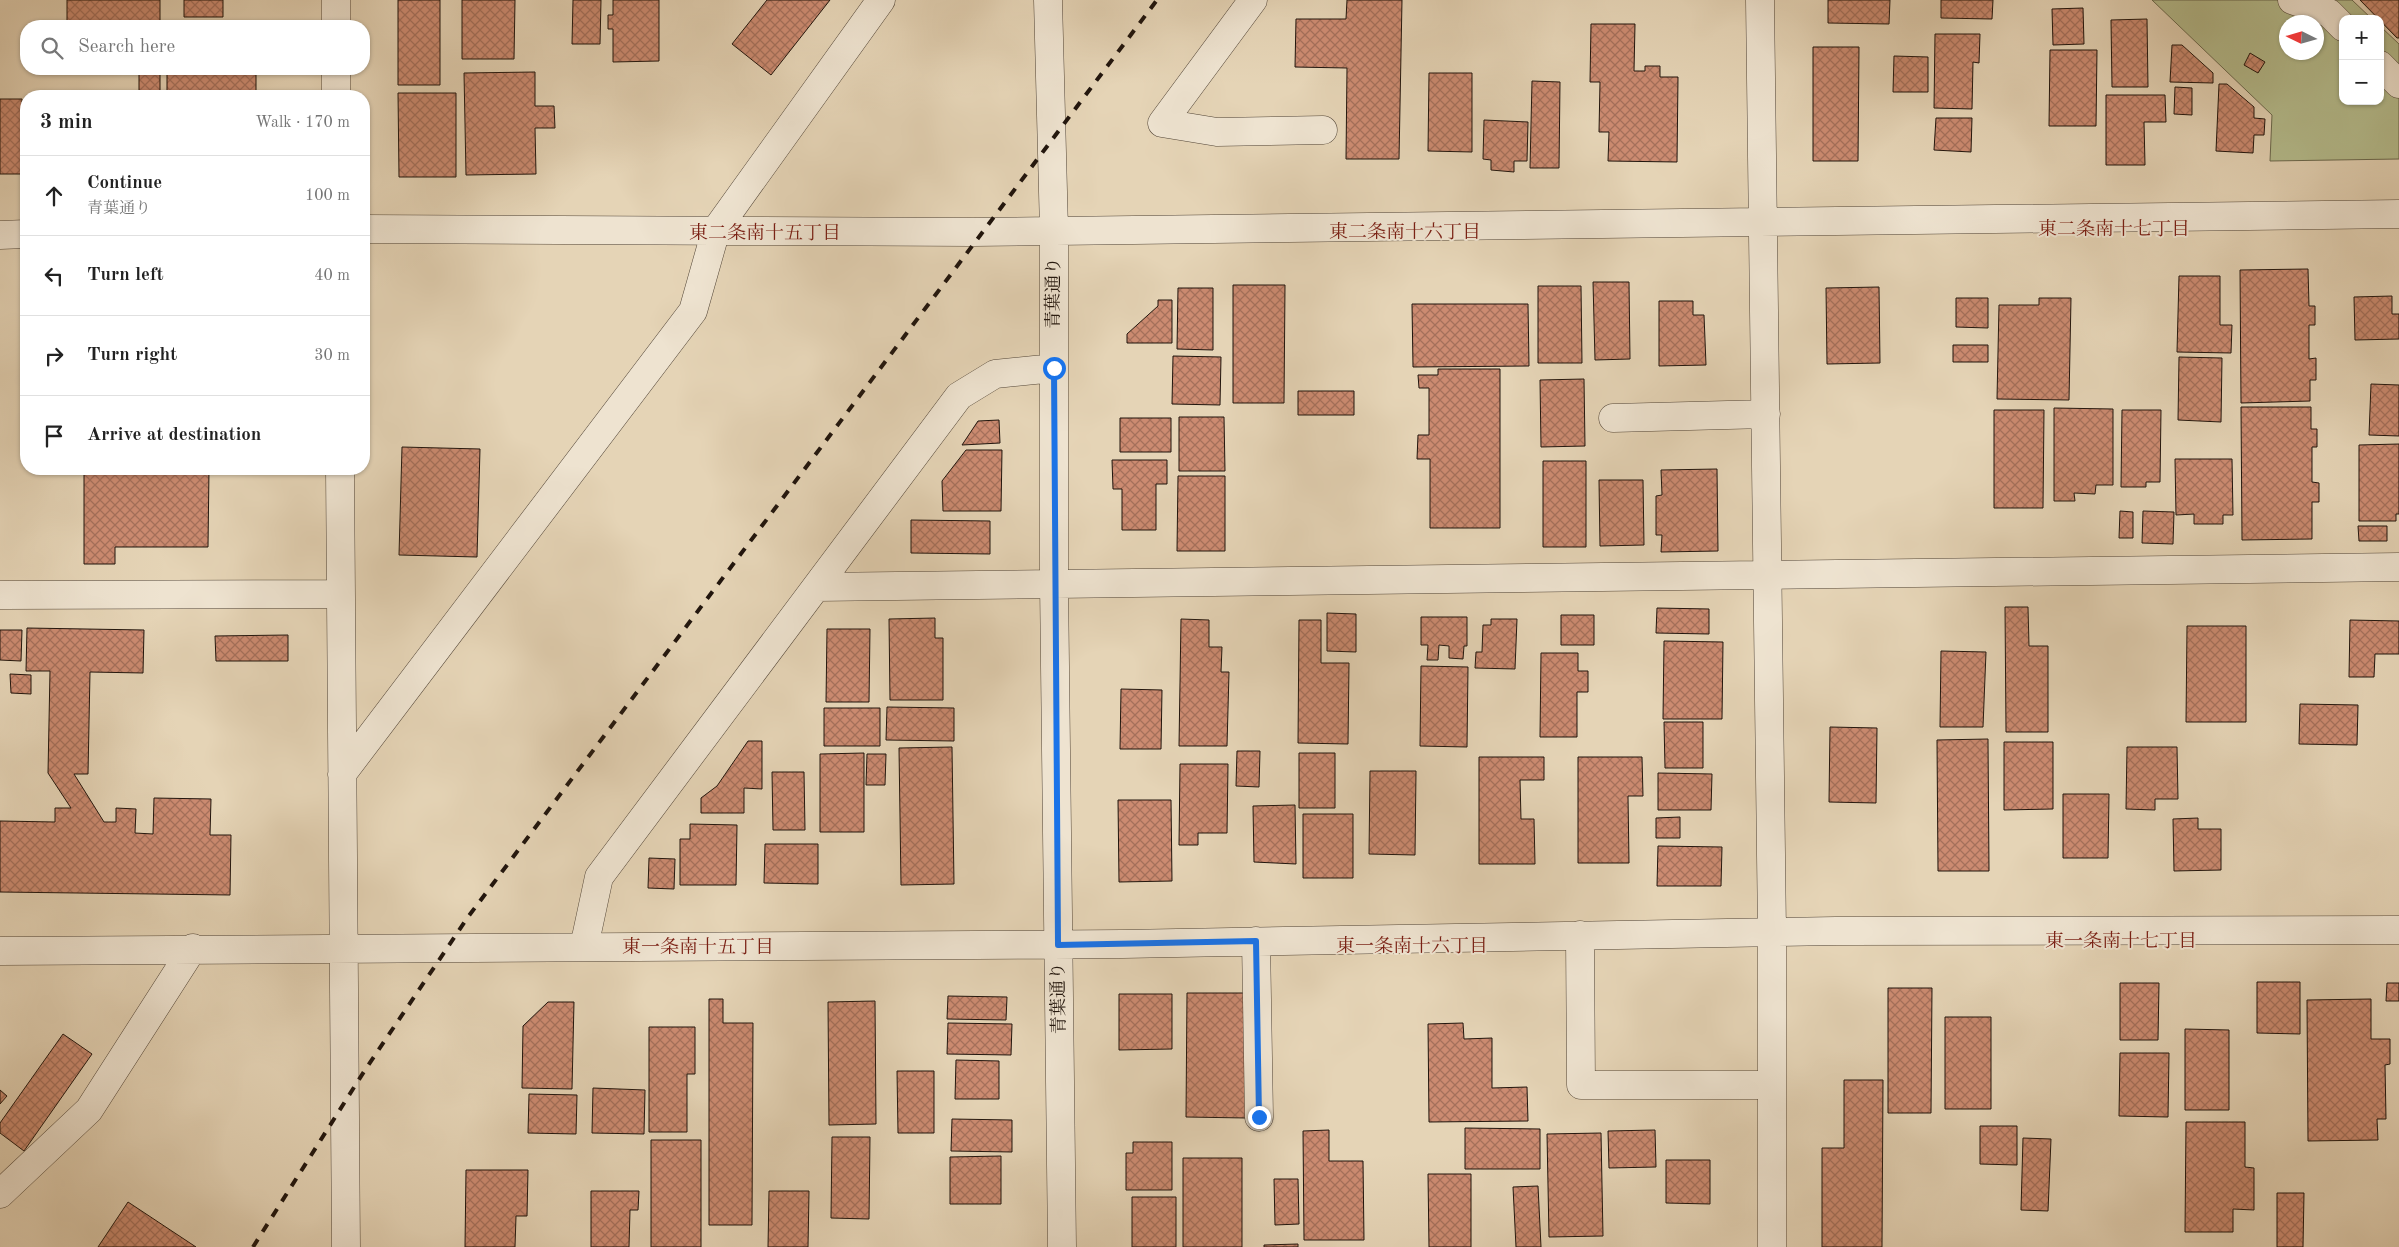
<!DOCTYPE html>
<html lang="en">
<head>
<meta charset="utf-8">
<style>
	body { margin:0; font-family:"Old Standard TT","Noto Serif JP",serif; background:#f6f6f6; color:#222 }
	.controls { position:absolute; right:15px; top:15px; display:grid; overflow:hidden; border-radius:10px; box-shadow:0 1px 4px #0004 }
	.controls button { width:45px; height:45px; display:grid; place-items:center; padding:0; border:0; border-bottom:1px solid #e0e0e0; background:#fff; color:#222; font:25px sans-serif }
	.compass { position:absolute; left:2279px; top:15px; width:45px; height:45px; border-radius:50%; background:#fff; box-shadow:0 1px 4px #0004; rotate:275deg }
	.stop { position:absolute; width:15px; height:15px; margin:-11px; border:4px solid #1a73e8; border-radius:50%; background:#fff }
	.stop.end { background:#1a73e8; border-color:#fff; box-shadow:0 1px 5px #0008 }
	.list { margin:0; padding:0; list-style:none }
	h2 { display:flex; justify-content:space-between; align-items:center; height:65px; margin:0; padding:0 20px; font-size:21px }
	h2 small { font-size:16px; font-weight:400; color:#767676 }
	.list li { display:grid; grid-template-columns:32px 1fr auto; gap:15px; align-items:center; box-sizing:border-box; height:80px; padding:0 20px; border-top:1px solid #e0e0e0 }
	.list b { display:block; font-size:19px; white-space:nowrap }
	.list p { margin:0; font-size:16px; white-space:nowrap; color:#767676 }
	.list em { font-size:16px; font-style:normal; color:#767676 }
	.icon { flex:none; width:28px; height:28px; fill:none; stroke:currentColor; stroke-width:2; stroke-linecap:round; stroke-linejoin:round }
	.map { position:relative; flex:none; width:2399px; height:1247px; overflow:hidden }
	.search { position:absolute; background:#fff; box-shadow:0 1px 4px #0004; left:20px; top:20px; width:350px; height:55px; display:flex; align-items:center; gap:12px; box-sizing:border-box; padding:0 18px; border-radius:20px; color:#767676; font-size:19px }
	.panel { position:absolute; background:#fff; box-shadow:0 1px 4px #0004; left:20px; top:90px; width:350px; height:385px; border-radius:20px }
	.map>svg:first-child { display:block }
</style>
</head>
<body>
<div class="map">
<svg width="2399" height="1247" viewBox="0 0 2399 1247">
	<defs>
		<pattern id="building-cross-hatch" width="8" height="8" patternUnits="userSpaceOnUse" patternTransform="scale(1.25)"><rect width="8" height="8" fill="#cc8b71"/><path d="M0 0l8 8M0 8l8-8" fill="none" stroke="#a5705b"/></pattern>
	</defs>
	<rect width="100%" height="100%" fill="#e5d4b6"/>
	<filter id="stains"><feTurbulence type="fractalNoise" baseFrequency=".004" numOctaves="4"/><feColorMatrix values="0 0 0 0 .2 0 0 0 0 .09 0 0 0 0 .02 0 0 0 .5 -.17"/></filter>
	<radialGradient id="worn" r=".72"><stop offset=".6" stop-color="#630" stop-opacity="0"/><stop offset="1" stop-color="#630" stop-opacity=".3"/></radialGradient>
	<path fill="#b5bd8e" stroke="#6b694e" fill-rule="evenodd" d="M2152,0H2352L2372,19H2343V101H2380V26L2399,44V159L2270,161L2272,115ZM2286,22H2316V52H2286Z"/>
	<path fill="url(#building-cross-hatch)" stroke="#21150d" d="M67,0H160V26H67Z
		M184,0H223V17H184Z
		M398,0H440V85H398Z
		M462,0H515L514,59H462Z
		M573,0H601L600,44H572Z
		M613,0H659V61L613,62V29H608V15H613Z
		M767,0H830L771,75L732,44Z
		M1347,0H1402L1399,159H1346L1347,68L1295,67L1296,19H1346Z
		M1828,0H1890L1889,24L1828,23Z
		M1941,0H1993L1992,19L1941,18Z
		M2360,0H2399V38H2397Z
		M2083,8L2084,44L2053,45L2052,9Z
		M2147,19L2148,87H2112L2111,20Z
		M1591,24H1635L1634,71H1645V66H1660V77H1678L1677,162L1608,161L1609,132H1599L1600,82H1590Z
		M1935,34H1980L1979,63L1973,62L1972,109L1934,108Z
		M2172,45H2182L2213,73V83L2170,82Z
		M1813,47H1859L1858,161H1813Z
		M2050,50H2097L2096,126H2049Z
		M2250,53L2265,62L2258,73L2244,65Z
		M1894,56L1928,57V92H1893Z
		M139,69H160V96H139Z
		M167,72L256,73V96H167Z
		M535,72V106H554L555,128H535L536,174L466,175L464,73Z
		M1429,73H1472V152L1428,151Z
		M1532,81L1560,82L1559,168H1530Z
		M2219,84H2227L2254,107V118L2265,119L2264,135H2254L2253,153L2216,151Z
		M2175,87L2192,88V115L2174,114Z
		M398,93H456V177H399Z
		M2106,95H2165L2166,122H2144L2145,165H2106Z
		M0,99H22V174H0Z
		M1936,118H1972L1971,152L1934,150Z
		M1484,120L1528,122L1527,161H1514V172L1491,170V160L1483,159Z
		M2308,269L2309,306H2315V325H2309V359L2316,358V380H2310V401L2241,403L2240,270Z
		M2179,276H2220V325H2232L2231,353L2177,352Z
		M1593,282H1629L1630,359L1595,360Z
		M1233,285H1285L1284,403H1233Z
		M1538,286H1581L1582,363H1538Z
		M1879,287L1880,363L1827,364L1826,288Z
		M1178,288H1213V350L1177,349Z
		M2392,296V314H2399V339L2355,340L2354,297Z
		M1956,298H1988V328L1956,327Z
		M2039,298H2071L2069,400L1997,399L1999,305H2039Z
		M1158,300H1172V343H1127V334L1158,306Z
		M1659,301H1693V315H1704L1706,365L1659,366Z
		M1412,304H1528L1529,366L1413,367Z
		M1953,345H1988V362H1953Z
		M1173,356L1221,357L1220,405L1172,404Z
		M2179,357L2222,358L2221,422L2178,420Z
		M1438,369H1500V528H1430V459H1417L1418,435H1429V388H1419L1418,375H1438Z
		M1584,379L1585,446L1541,447L1540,380Z
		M2371,384L2399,385V436L2369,435Z
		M1298,391H1354V415H1298Z
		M2241,407H2311V429H2317V447H2312V482L2319,483V502H2312V539L2242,540Z
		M2054,408L2113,409V485H2096L2095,494L2074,493L2075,501H2054Z
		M1994,410H2044L2043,508H1994Z
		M2122,410H2161L2160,482H2146V487H2121Z
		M1179,417H1224L1225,471H1179Z
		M1120,418H1171V452H1120Z
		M999,420L1000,443L962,445L978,421Z
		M2399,444V514H2396V521H2359V445Z
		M402,447L480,449L477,557L399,555Z
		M966,450H1002L1001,511H943L942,481Z
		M2175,459H2232L2233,515H2223V524H2194V514L2176,515Z
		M1112,460H1167V484H1156V530H1122V489H1113Z
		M1543,461H1586V547H1543Z
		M84,469H209L208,547H115V564H84Z
		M1717,469L1718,551L1661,552L1662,535H1656V496L1662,495L1661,470Z
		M1178,476H1225V551H1177Z
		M1599,480H1643L1644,545L1600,546Z
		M2120,511L2133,512V538H2119Z
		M2143,511L2174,512L2173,544L2142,543Z
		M911,520L990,521V554L911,553Z
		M2358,526H2387V541H2359Z
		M2005,607H2028L2029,646H2048V732H2006Z
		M1657,608L1709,609V634L1656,633Z
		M1327,613L1356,614V652L1327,651Z
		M1561,615H1594V645H1561Z
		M1421,617H1467V646H1464L1463,659L1449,658V646L1439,645L1438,660H1427L1428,645H1421Z
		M935,618V638H943V700H890L889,619Z
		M1181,619L1209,620V647H1222L1221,672H1229L1227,746H1179Z
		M1491,619H1517L1515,669L1475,668L1476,652H1482L1483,625H1491Z
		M1299,620H1321V663H1349L1348,744L1298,743Z
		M2350,620L2399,621V654H2375L2374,677H2349Z
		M2187,626H2246V722H2186Z
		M27,628L144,630L143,673L90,672L88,774H74L104,822H116V808L136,809L135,833L153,834L154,798L211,799L210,835H231L230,895L0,892V821L55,822V808H71L48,773L50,671H26Z
		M827,629H870L869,702H826Z
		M0,630H22L21,661L0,660Z
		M288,635V661H216L215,636Z
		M1664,641L1723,642L1722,719H1663Z
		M1941,651L1986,652L1983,727H1940Z
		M1541,653H1578V671H1588V692H1577V737H1540Z
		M1421,666L1468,667L1467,747L1420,746Z
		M10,674L31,675V694L11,693Z
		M1121,689L1162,690L1161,749H1120Z
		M2300,704L2358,705L2357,745L2299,744Z
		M887,707L954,708V741L886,740Z
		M824,708H880V746H824Z
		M1664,722H1703V768H1665Z
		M1830,727L1877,728L1876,803L1829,802Z
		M1988,739L1989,871H1938L1937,740Z
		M748,741H762V789L744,788V813H701V798L717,786Z
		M2004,742H2053V809L2004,810Z
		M952,747L954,884L901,885L899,748Z
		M2127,747H2177L2178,799H2155V810L2126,809Z
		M1237,751H1260L1259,787L1236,786Z
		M864,753V832H820V754Z
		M1299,753H1335V808H1299Z
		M867,754H886L885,785H866Z
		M1479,757H1544V780H1520L1521,819H1534L1535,864H1479Z
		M1578,757H1642L1643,796H1628L1629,863H1578Z
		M1180,764H1228L1227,833H1198V845H1179Z
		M1370,771H1416L1415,855L1369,854Z
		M772,772H804L805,830H773Z
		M1658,773L1712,774L1711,810H1658Z
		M2063,794H2109L2108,858H2063Z
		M1118,800H1171L1172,881L1119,882Z
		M1295,805L1296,864L1254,862L1253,806Z
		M1303,814H1353V878H1303Z
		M1680,817V838H1656V818Z
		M2198,818V829H2221V870L2174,871L2173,819Z
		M690,824L737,825L736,885H680V839H690Z
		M765,844H818V884L764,883Z
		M1658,846L1722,847L1721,886H1657Z
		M649,858L675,859L674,889L648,888Z
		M2257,982H2300V1034L2257,1033Z
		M2120,983H2159L2158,1040H2120Z
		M2387,983H2399V1001H2386Z
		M1888,988H1932L1931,1113H1888Z
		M1187,993H1246V1118L1186,1117Z
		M1119,994H1172V1049L1119,1050Z
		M948,996L1007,997L1006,1020L947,1019Z
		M709,999H723V1023H753L752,1225H709Z
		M2371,999V1039H2390V1064L2385,1065L2386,1119H2377L2378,1140L2308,1141L2307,1000Z
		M875,1001L876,1124L829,1125L828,1002Z
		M548,1002H574L572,1089L522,1088L523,1026Z
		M1945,1017H1991V1109H1945Z
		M948,1023L1012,1024L1011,1055L947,1054Z
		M1463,1023L1464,1039L1492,1038V1088L1527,1087L1528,1121L1429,1122L1428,1024Z
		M649,1027H695V1074H687V1132H649Z
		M2185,1029L2229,1030V1110H2185Z
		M63,1034L92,1054L24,1151L0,1133V1123Z
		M2120,1053H2169L2168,1117L2119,1116Z
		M956,1060L999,1061V1099H955Z
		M897,1071H934V1133H898Z
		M1844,1080H1883L1882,1247H1822V1148H1844Z
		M593,1088L645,1090L644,1134L592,1133Z
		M0,1090L7,1096L0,1104Z
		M529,1094L577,1095L576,1134L528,1133Z
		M952,1119L1012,1120V1152L951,1151Z
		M2186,1122H2245V1167L2254,1168V1210L2233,1209V1232H2185Z
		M1980,1126H2017V1165L1980,1164Z
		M1465,1128L1540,1129V1169H1465Z
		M1329,1130V1161H1363L1364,1240H1304L1303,1131Z
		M1655,1130L1656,1167L1609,1168L1608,1131Z
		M1601,1133L1603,1236L1549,1237L1547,1134Z
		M832,1137H870L869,1219L831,1218Z
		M2023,1138L2051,1139L2048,1211L2021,1210Z
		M651,1140H701V1247H651Z
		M1133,1142H1172V1190H1126V1153H1133Z
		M1001,1156V1204H950V1157Z
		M1183,1158H1242V1247H1183Z
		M1666,1160H1710V1204L1666,1203Z
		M466,1170H528L527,1216H516L515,1247H465Z
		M1428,1174H1471V1247H1429Z
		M1274,1179H1298L1299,1224L1275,1225Z
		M1538,1186L1541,1247H1516L1513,1187Z
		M591,1191H639L638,1210H630L629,1247H591Z
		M769,1191H809L808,1247H768Z
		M2277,1193H2304L2303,1247H2277Z
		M1132,1197H1176V1247H1132Z
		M128,1202L196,1247H98Z
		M1298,1244V1247H1264V1245Z"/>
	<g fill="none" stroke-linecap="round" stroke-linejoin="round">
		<g stroke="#524537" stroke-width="29">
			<path id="minor" d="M336,0V26
				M1048,0L1054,230V583L1062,1247
				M1253,0L1162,123L1217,132L1323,130
				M1760,0L1772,932V1247
				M2292,0L2329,13L2343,27
				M2380,65L2399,84
				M336,69V96
				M364,229L973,232L2399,214
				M0,235L26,234
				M1613,418L1766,414
				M340,469L346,1247
				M816,587L2399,567
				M0,595L341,594
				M342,774L693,311L716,230L881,0
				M1580,935L1581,1085H1771
				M1256,941L1259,1117
				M584,947L599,877L959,396L995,374L1054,368
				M0,951L1123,944L1836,931L2399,930
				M0,1194L89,1110L193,948"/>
		</g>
		<use href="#minor" stroke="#eee3d0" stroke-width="28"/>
		<path stroke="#21150d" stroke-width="4" stroke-dasharray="9 9" stroke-linecap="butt" d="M253,1247L365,1070L468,917L1157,0"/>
	</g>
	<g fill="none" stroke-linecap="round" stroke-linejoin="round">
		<path stroke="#1a73e8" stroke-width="6" d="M1054,368L1058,945L1256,941L1259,1117"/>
	</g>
	<g text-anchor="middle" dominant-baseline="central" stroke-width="4" stroke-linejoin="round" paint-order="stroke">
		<g font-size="18" fill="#21150d" stroke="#eee3d0">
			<text transform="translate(1054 293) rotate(-90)">青葉通り</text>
			<text transform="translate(1059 998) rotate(-91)">青葉通り</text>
		</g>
		<g font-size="19" fill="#7a1f14" stroke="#eee3d0">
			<text x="2114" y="230">東二条南十七丁目</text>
			<text x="1405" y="233">東二条南十六丁目</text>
			<text x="765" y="234">東二条南十五丁目</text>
			<text x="2121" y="942">東一条南十七丁目</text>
			<text x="1412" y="947">東一条南十六丁目</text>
			<text x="698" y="948">東一条南十五丁目</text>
		</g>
	</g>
	<rect width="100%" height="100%" filter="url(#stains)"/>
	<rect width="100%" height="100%" fill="url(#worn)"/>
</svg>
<div class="controls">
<button>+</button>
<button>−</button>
</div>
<svg class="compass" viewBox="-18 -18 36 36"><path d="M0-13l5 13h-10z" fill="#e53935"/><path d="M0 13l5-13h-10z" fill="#767676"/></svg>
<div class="stop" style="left:1054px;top:368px"></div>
<div class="stop end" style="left:1259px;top:1117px"></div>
<div class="search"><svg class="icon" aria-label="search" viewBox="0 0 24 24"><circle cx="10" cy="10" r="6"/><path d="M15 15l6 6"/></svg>Search here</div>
<section class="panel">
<h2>3 min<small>Walk · 170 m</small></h2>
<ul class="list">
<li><svg class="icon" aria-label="ahead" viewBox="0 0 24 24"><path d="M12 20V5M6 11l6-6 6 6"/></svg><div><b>Continue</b><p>青葉通り</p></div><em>100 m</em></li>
<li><svg class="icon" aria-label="left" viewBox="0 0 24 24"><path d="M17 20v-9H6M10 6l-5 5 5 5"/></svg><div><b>Turn left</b></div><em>40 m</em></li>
<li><svg class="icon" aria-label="right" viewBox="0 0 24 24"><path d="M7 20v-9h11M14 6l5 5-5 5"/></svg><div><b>Turn right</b></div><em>30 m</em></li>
<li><svg class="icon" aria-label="arrive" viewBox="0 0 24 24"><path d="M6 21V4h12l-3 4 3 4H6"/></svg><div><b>Arrive at destination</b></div></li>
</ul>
</section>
</div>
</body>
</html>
